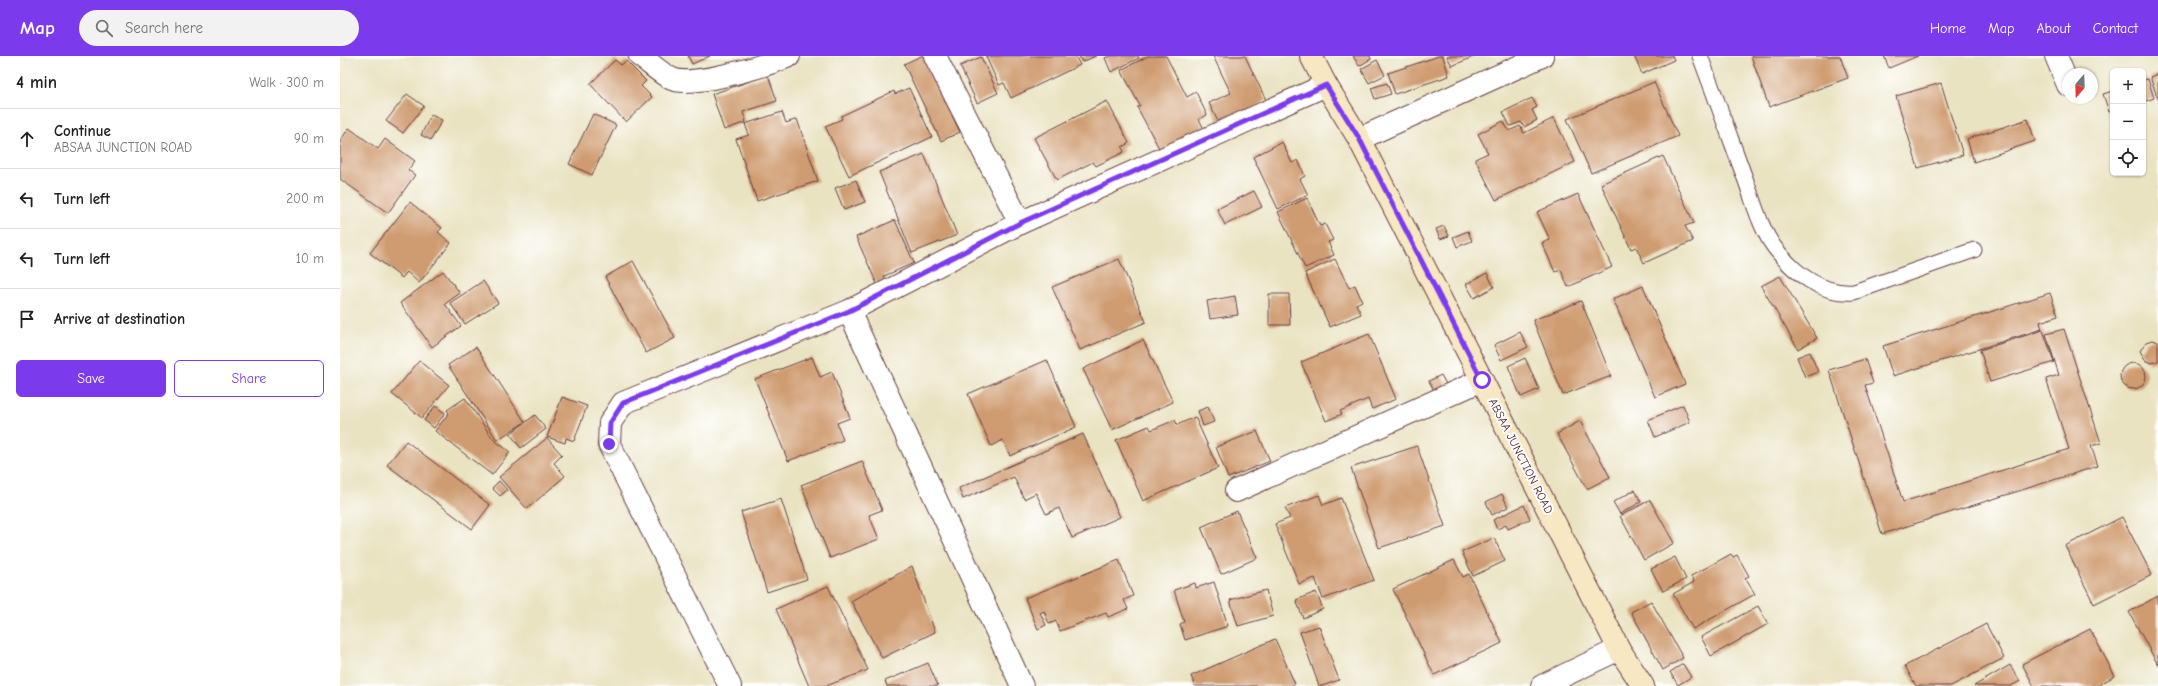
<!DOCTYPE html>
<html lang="en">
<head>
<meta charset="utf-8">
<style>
	body { margin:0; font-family:"Comic Neue",sans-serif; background:#f2f2f2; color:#202124 }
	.controls { position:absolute; right:12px; top:12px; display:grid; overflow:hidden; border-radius:6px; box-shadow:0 1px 3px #0004 }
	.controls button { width:36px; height:36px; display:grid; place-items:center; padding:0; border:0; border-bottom:1px solid #e0e0e0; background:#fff; color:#202124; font:20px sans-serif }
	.compass { position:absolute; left:1722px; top:12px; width:36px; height:36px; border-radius:50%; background:#fff; box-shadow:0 1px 3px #0004; rotate:199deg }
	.stop { position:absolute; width:12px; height:12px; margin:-9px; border:3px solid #7c3aed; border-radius:50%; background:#fff }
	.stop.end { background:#7c3aed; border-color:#fff; box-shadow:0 1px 4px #0008 }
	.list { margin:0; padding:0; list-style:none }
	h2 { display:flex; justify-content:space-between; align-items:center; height:52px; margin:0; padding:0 16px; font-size:17px }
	h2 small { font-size:13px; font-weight:400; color:#757577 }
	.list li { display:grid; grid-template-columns:26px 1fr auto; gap:12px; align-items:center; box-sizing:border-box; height:60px; padding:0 16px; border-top:1px solid #e0e0e0 }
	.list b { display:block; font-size:15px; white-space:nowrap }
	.list p { margin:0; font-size:13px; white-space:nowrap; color:#757577 }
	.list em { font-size:13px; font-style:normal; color:#757577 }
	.actions { display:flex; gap:8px; padding:12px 16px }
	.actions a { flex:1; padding:9px 0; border:1px solid #7c3aed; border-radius:6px; text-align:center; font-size:14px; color:#7c3aed }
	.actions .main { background:#7c3aed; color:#fff }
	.icon { flex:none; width:22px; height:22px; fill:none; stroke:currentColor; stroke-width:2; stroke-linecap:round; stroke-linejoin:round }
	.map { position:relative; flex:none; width:1818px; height:630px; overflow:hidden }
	header { display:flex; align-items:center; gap:24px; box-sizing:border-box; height:56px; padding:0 20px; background:#7c3aed; color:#fff }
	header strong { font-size:19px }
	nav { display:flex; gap:22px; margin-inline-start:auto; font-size:14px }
	.search { width:280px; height:36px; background:#f2f2f2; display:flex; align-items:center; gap:10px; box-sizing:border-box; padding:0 14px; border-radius:22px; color:#757577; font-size:15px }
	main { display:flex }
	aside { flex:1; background:#fff }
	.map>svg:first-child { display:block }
</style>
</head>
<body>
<header>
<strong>Map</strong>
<div class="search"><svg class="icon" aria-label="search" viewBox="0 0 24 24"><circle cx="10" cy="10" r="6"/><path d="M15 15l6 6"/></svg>Search here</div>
<nav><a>Home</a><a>Map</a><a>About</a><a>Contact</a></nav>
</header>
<main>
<aside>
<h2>4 min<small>Walk · 300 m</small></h2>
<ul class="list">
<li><svg class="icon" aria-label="ahead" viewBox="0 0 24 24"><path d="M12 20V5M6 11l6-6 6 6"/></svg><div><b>Continue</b><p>ABSAA JUNCTION ROAD</p></div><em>90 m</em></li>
<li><svg class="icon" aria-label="left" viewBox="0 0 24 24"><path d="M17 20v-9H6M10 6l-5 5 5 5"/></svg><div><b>Turn left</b></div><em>200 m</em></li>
<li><svg class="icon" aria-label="left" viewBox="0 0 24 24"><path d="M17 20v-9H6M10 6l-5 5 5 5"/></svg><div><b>Turn left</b></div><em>10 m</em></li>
<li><svg class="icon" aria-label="arrive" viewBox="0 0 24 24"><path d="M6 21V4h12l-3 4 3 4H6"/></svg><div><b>Arrive at destination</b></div></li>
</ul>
<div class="actions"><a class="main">Save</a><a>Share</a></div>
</aside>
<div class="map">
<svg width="1818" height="630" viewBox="0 0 1818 630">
	<rect width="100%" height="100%" fill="#fff"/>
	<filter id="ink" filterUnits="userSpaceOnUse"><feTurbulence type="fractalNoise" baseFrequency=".025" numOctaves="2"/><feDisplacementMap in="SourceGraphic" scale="8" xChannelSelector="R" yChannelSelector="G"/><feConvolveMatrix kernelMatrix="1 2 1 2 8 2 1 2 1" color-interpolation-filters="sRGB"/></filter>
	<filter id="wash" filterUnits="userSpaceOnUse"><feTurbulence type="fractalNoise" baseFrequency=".012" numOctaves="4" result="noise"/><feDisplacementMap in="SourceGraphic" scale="16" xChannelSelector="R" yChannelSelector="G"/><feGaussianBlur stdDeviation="0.9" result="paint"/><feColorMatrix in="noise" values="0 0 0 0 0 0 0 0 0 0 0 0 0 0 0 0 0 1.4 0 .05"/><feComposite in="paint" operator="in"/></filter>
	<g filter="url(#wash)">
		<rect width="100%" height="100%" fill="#eae3c2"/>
		<g id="blocks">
			<path fill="#cf9b6f" d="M348,0H370L352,8Z
				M581,0H584L620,76L601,85L564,8Z
				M648,0H735L740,9L671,42L664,27L659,29L646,1Z
				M739,0H756L742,6Z
				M770,0H798L799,2L771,16L765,2Z
				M808,0H826L847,41L856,36L867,59L859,63L864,73L821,96L797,51L800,50L781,14Z
				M873,0H905L926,44L882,74L869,47L891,37Z
				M1013,0H1030L1031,3L1019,10Z
				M1099,0H1103L1109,20L1055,38L1048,17Z
				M1107,0H1135L1112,10Z
				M1294,0H1332L1334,4L1302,18Z
				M1411,0H1500L1508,22L1429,51Z
				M1544,0H1578L1549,12Z
				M641,1L658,37L637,47L620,10Z
				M275,4L281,9L286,5L306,25L301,30L312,41L286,66L250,28Z
				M1037,4L1045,19L1029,27L1021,13Z
				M1818,18V43L1810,21Z
				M428,19L437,45L403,56L406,66L384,74L372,38Z
				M1808,23L1814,42L1803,46V24Z
				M1314,26L1338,80L1251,117L1227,63Z
				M1047,27L1051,38L1035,43L1031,32Z
				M1601,27L1623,99L1578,112L1556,40Z
				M569,32L592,81L509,120L485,70L502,63L501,60L554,35L555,38Z
				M1773,35V55L1769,56L1763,38Z
				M67,38L84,50L63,77L46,65Z
				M1192,42L1197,51L1192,54L1197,64L1184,71L1181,66L1170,70L1163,56Z
				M767,45L789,87L782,91L784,96L756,110L753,106L717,124L694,82Z
				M442,56L446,67L457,63L478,125L417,145L396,83L409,79L405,68Z
				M253,58L276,69L252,119L229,108Z
				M91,59L102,64L91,84L81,79Z
				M1214,62L1235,106L1156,144L1135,103L1148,97L1138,78L1163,65L1169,75L1180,70L1184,77Z
				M1688,63L1695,85L1634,106L1627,83Z
				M9,72L38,93L45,83L75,105L68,114L75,119L48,157L0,123V85Z
				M942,86L952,107L958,104L965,120L960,123L968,139L938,153L913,101Z
				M584,98L617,179L572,197L539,116Z
				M1323,100L1354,167L1345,170L1353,185L1304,207L1296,191L1291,193L1261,128Z
				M516,124L525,146L504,154L495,132Z
				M914,135L922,151L885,169L877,153Z
				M1238,138L1272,211L1228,231L1221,214L1215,216L1202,187L1210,184L1197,156Z
				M967,142L980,170L985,168L993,184L988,186L994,199L965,212L938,156Z
				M70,146L102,172L98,176L111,187L79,227L67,216L62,222L30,197Z
				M555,164L574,207L544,220L546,224L537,228L516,181Z
				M1104,170L1109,180L1100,183L1096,173Z
				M1128,175L1132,185L1117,191L1113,181Z
				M779,203L806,266L740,294L712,231Z
				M995,203L1009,232L1015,229L1022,245L1016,248L1021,258L990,271L965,217Z
				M293,205L335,282L306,297L265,221Z
				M103,215L120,237L105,248L121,270L92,291L60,247Z
				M1147,217L1154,231L1134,242L1126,228Z
				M1440,220L1477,282L1458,293L1421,230Z
				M143,225L158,247L125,268L110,247Z
				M1303,230L1345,328L1315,341L1273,243Z
				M1710,237L1718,260L1700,266L1702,273L1553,320L1543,290Z
				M929,238H949L950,269H929Z
				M895,240L898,259L870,263L867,245Z
				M1241,245L1271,320L1223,339L1193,264Z
				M1724,273L1761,387L1751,390L1758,410L1542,478L1489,314L1525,303L1533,327L1525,329L1563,446L1729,393L1706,323L1719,319L1706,278Z
				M1703,274L1714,306L1650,326L1640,294Z
				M1180,276L1188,291L1161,304L1154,289Z
				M1029,278L1056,343L1032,353L1028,343L1000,355L1002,358L986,365L961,306Z
				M803,284L833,346L772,374L743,313Z
				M1812,284L1818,286V305L1812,307L1806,305L1800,295L1806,286Z
				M136,291L185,366L157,384L108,309Z
				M1470,296L1478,316L1465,321L1457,301Z
				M472,301L480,321L492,316L510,362L497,367L503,384L448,405L415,323Z
				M1185,302L1199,333L1181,341L1168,310Z
				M707,304L736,371L670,400L663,384L651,390L628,338Z
				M79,305L109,329L82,362L52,338Z
				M1780 320a13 13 0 1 1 26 0a13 13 0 1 1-26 0Z
				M1101,319L1107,330L1095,336L1089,325Z
				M222,341L247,350L234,385L226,382L225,387L207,381Z
				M125,342L153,383L170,396L152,419L95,375L109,357L107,354Z
				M1343,349L1350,366L1315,381L1308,364Z
				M95,350L105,357L94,372L84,364Z
				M868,351L874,366L863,370L858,355Z
				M195,359L206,373L181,392L170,378Z
				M855,361L878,412L803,445L776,384L809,370L811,374L835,364L837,369Z
				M1240,365L1270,421L1247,433L1217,378Z
				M917,375L930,405L888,422L876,391Z
				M743,378L780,461L732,482L719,452L706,458L696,437L684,443L674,421L623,443L619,432Z
				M207,382L222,399L214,407L225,420L187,453L159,421Z
				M66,385L150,449L132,473L47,409Z
				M1077,390L1105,470L1039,492L1011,412Z
				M522,405L542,454L529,459L539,483L490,502L461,429Z
				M159,425L167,434L160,440L152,432Z
				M1295,434L1301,446L1280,458L1273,446Z
				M1162,438L1168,451L1152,459L1146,446Z
				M979,439L983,449L1001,442L1034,524L983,543L975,522L959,528L935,468L950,462L945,452Z
				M441,443L467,523L427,536L401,456Z
				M1310,444L1334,487L1304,504L1280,460Z
				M1184,449L1190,463L1168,473L1166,469L1157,473L1153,464Z
				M897,455L917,502L881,518L861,471Z
				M1782,461L1812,519L1754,548L1725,490Z
				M1154,482L1165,505L1133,520L1122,496Z
				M1391,498L1393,501L1397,499L1409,520L1405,522L1415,538L1353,573L1333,538L1354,526L1351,520Z
				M1335,501L1346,523L1323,535L1311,513Z
				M779,504L793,540L784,544L788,553L768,561L766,557L720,575L716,565L709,568L704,555L700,557L706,569L698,573L685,542Z
				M1114,504L1123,521L1129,518L1162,587L1094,619L1053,533Z
				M572,510L595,576L542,602L511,545Z
				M874,526L888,570L845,584L840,568L844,566L834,534L855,527L856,532Z
				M488,530L528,614L486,630H469L436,553Z
				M926,534L933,560L898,570L890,544Z
				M976,536L983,553L963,562L956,544Z
				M1818,540V609L1789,556Z
				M1311,545L1343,602L1323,614L1291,556Z
				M1418,550L1428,568L1371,600L1361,581Z
				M1646,568L1664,602L1611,630H1576L1565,610Z
				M979,570L999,624L982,630H979L960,576Z
				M1750,573L1775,620L1756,630H1694L1682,608Z
				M935,583L955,628L950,630H855L851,620Z
				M588,607L598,630H547L545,625Z
				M1343,608L1351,621L1338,629L1330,616Z
				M1670,609L1680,625L1671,630H1634Z"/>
		</g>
	</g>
	<g filter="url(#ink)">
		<use href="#blocks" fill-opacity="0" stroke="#623c42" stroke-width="1"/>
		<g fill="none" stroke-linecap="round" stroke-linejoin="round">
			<g stroke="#623c42" stroke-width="17">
				<path id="lane" d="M1360,0C1376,42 1391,84 1406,125C1414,147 1421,174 1435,192C1454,217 1482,239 1514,236L1634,194"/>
			</g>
			<g stroke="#623c42" stroke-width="24">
				<path id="street" d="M300,0C310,7 321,18 332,23C352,32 428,9 449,0
					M595,0L680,167
					M1716,0L1728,29
					M1019,83L1202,0
					M509,255L682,630
					M896,435L1142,324
					M390,630L269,388L270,367L283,347L509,255L680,167L986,29
					M1202,630L1279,593"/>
			</g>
			<g stroke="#623c42" stroke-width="24">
				<path id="secondary" d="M971,0L986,29L1019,83L1279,593L1303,630"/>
			</g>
			<use href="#lane" stroke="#fff" stroke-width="15"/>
			<use href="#street" stroke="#fff" stroke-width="22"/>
			<use href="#secondary" stroke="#f7e8c3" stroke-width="22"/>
		</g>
	</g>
	<g fill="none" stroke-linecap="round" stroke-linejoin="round" filter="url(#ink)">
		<path stroke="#7c3aed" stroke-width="5" d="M269,388L270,367L283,347L509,255L680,167L986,29L1019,82L1142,324"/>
	</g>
	<g text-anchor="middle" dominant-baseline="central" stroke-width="4" stroke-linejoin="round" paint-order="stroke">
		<g font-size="12" fill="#4a1f2b" stroke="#fff">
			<text transform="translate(1181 400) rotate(63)">ABSAA JUNCTION ROAD</text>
		</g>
	</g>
</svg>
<div class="controls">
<button>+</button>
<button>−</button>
<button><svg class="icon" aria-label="locate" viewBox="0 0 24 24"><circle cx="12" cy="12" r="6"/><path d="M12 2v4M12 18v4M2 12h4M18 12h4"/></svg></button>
</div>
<svg class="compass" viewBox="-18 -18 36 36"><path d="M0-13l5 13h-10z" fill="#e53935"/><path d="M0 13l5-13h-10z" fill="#757577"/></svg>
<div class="stop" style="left:1142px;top:324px"></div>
<div class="stop end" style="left:269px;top:388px"></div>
</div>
</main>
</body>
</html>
